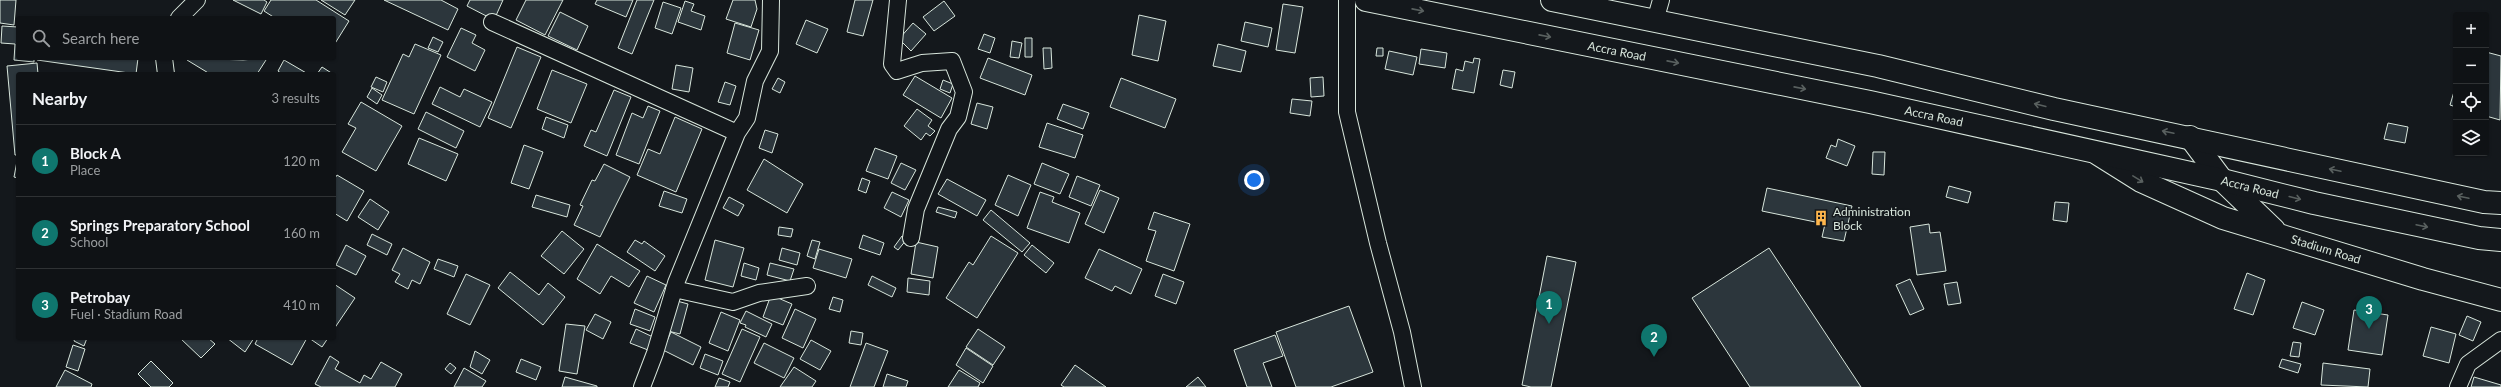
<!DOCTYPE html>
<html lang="en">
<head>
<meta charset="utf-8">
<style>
	body { margin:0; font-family:Lato,sans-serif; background:#1d2022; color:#f1f3f6 }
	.controls { position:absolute; right:12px; top:12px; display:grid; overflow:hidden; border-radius:4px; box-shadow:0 1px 3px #0004 }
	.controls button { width:36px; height:36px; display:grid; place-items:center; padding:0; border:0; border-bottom:1px solid #2f3234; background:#0f1215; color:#f1f3f6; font:20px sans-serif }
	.you { position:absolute; left:1254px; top:180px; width:14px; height:14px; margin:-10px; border:3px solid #fff; border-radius:50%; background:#1a73e8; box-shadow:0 0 0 6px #1a73e833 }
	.badge { display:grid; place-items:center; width:26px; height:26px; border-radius:50%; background:#0f766e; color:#fff; font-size:13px; font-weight:700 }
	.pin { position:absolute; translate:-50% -33px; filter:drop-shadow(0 1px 2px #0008) }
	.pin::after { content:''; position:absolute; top:21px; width:14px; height:12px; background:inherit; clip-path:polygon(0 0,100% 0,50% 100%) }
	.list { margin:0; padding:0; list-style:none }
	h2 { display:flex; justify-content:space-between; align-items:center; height:52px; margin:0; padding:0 16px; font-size:17px }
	h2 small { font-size:13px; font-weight:400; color:#9b9ea0 }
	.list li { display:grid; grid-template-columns:26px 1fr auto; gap:12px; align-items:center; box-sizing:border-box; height:72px; padding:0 16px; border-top:1px solid #2f3234 }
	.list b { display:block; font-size:15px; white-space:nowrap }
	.list p { margin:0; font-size:13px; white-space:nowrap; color:#9b9ea0 }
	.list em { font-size:13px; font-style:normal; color:#9b9ea0 }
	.icon { flex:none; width:22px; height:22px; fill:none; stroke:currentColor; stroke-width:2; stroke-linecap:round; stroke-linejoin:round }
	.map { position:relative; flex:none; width:2501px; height:387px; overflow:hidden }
	.search { position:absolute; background:#0f1215; box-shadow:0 1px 3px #0004; left:16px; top:16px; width:320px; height:44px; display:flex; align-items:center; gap:10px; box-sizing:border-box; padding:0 14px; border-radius:4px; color:#9b9ea0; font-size:15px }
	.panel { position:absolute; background:#0f1215; box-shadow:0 1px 3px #0004; left:16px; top:72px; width:320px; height:268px; border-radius:4px }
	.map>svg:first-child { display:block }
</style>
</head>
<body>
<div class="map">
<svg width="2501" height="387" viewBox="0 0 2501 387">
	<rect width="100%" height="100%" fill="#14181c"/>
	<path fill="#2c363c" stroke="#d8e6dc" d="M0,0H16L14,25L0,23Z
		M233,0H264L267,2L261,14Z
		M271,0H316L349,21L334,45V18H275L264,11Z
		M321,0H355L345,15Z
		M384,0H441L458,9L448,30Z
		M470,0H503L494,20L467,6Z
		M526,0H563L545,35L516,20Z
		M597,0H633L626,17L595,4Z
		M637,0H654L632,54L618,48Z
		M733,0H755L757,9L751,27L726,19Z
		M855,0H873L863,36L847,32Z
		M685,1L694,4L691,11L705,16L701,30L678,22Z
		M944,1L955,16L934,31L923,17Z
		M663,2L681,8L672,34L655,28Z
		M1283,4L1303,7L1295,53L1276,50Z
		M560,12L588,26L577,50L548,36Z
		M1139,15L1166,21L1158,61L1132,55Z
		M806,20L828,29L817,53L796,44Z
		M1245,22L1272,28L1268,47L1241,41Z
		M735,23L759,30L750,60L727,53Z
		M913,23L926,34L911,51L899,39Z
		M2,26L18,27V58H34V62L14,60L15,44L1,43Z
		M461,28L476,35L472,43L485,50L475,71L447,57Z
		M984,34L995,38L990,53L978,49Z
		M433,37L443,42L438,52L428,48Z
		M1025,38H1032V57H1025Z
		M1012,41L1022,43L1019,58L1010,57Z
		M415,44L441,55L414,114L382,100L403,54L409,57Z
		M1218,44L1246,51L1241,72L1213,66Z
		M517,47L541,57L511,128L488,118Z
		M1043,48H1051L1052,68L1044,69Z
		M1377,48H1383V56H1376Z
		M1421,49L1447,53L1445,68L1419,64Z
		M1389,51L1417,57L1413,75L1385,69Z
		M2486,52L2501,56L2500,120L2486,116Z
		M38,58H138L136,74L37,60Z
		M189,58L243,60L263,58L266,60L257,74H210L187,60Z
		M988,58L1032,75L1025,95L980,78Z
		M1474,58L1480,59L1474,93L1452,89L1456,69L1463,71L1465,61L1473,63Z
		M284,60L308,74H282L278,71Z
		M37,63L38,74H18V155H15L7,66Z
		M676,65L693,68L689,92L672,89Z
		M322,67L333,74H317Z
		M552,70L587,84L571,123L537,109Z
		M1503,70L1515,72L1512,88L1500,85Z
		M915,76L952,98L941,118L903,95Z
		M376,77L387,82L383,92L371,87Z
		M1323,77L1324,96L1311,97L1310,78Z
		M778,78L785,82L780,93L772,89Z
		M1121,78L1176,99L1165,128L1110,107Z
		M943,80L953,84L950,93L940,89Z
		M725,82L736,86L730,105L718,102Z
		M2456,85V107L2450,105Z
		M440,87L460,97L464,89L492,102L480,127L432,104Z
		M372,88L382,95L377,104L367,97Z
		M614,90L631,97L607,156L584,146L591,130L596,132Z
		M1292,99L1312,101L1310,116L1290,113Z
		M361,102L402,126L376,171L342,152L356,128L348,124Z
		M977,103L993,107L987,129L971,124Z
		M1063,104L1089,113L1083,129L1057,119Z
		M648,106L660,111L639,164L616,155L632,113L643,118Z
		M917,109L932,120L928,126L935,131L930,136L926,133L921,140L904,126Z
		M426,112L464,131L456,148L418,129Z
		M546,117L568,125L564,138L542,129Z
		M675,117L702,129L676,192L637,175L648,149L660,154Z
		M1047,123L1083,135L1075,158L1039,147Z
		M2388,123L2408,127L2405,143L2384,139Z
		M765,130L778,134L772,153L759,148Z
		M419,138L458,154L446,181L408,164Z
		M1838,139L1855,146L1847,166L1826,158L1831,145L1836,147Z
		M524,145L543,152L529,189L511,183Z
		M875,148L897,156L888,179L866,171Z
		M1873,152H1885L1884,175L1872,174Z
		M18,156V178L14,177Z
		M764,159L803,184L787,213L747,190Z
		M901,163L916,170L905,190L891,183Z
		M1042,163L1069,174L1060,194L1034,184Z
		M604,164L630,177L600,237L574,225L583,206L580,205L592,180L595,181Z
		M337,175L364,191L347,221L334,213V180Z
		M1008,175L1031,185L1018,216L995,205Z
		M1077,176L1100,185L1091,206L1069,197Z
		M862,178L870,181L866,193L858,190Z
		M947,179L986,200L977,216L938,194Z
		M1949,186L1971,192L1968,203L1946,197Z
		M1767,188L1852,206L1844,241L1822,237L1825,224L1762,211Z
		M1100,190L1119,198L1104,233L1085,224Z
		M664,191L687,199L682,213L659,206Z
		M892,192L909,200L901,217L884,208Z
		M1040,192L1054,197L1052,202L1080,213L1069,243L1027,228Z
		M536,195L570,205L567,217L532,207Z
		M729,197L744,205L738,216L723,208Z
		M370,199L389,212L378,230L358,217Z
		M2055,202L2069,203L2067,222L2053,220Z
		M938,207L957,212L955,218L936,212Z
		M991,210L1030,243L1022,252L983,220Z
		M1154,212L1190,224L1174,271L1146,261L1156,231L1148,229Z
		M1929,224L1930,233L1940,232L1946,271L1917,275L1910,227Z
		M779,227L793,229L791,237L778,235Z
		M562,231L584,249L564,274L541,256Z
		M372,234L392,244L387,255L367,245Z
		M863,235L884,243L880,255L859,248Z
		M902,236L907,239L898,250L894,247Z
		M991,236L1018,253L977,318L946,298L969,262L973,265Z
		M635,240L642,244L644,241L665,256L655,271L627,252Z
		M715,240L744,248L733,287L705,280Z
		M812,240L820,242L815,259L807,256Z
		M916,242L938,247L933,278L911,274Z
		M597,244L640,271L629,287L611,276L600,294L577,279Z
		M346,245L366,256L356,275L336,265Z
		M1032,245L1054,263L1046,273L1024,255Z
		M403,248L430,262L420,284L412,280L408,289L395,282L400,274L392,270Z
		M782,248L800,253L797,265L779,260Z
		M1769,248L1861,387H1750L1692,298Z
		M819,249L852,259L846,278L813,268Z
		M1099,249L1142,269L1131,294L1115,286L1112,291L1085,278Z
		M1547,256L1576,262L1551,387H1531L1522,385Z
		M438,259L458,266L454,277L434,269Z
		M744,263L759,268L756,280L741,276Z
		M770,263L794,269L790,281L767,275Z
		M510,272L539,295L548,283L565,297L543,325L498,288Z
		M2247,273L2265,280L2253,315L2234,309Z
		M466,274L490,285L470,325L447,314Z
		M1163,274L1184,282L1176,304L1155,296Z
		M647,276L666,285L654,312L634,303Z
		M872,276L896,288L892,297L868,285Z
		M908,278L930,281L929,295L907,292Z
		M1910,279L1924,309L1910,315L1896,285Z
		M1957,282L1961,303L1948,305L1944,284Z
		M334,284L355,298L334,329Z
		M771,295L792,304L783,325L763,317Z
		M833,297L843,300L840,312L829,309Z
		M677,301L688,304L680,334L668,331Z
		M2302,302L2324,310L2315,335L2293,328Z
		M1349,306L1373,372L1331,387H1296L1276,332Z
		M635,309L655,317L650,331L630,324Z
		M795,309L816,319L803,348L782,338Z
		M2354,310L2388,315L2382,355L2348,350Z
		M746,311L772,324L766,337L745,327L746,325L740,323Z
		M721,312L740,320L728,351L709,343Z
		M595,314L611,322L603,339L586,330Z
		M2467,316L2481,322L2473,341L2459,335Z
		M566,324L585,326L577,374L559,371Z
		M2431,327L2456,334L2449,363L2423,356Z
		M636,329L653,337L648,350L630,343Z
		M742,329L760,337L740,382L722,374Z
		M978,329L1005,347L993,365L966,347Z
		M851,331L863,333L861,345L849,343Z
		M671,332L701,347L693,365L663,350Z
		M1275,335L1283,356L1263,363L1272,387H1247L1234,350Z
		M75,338H87L84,346L74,341Z
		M180,338H208L215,344L201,358Z
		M227,338H254L245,352Z
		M258,338H307L292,365L255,344Z
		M309,338H328L322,347Z
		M811,340L831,351L820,370L800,359Z
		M2293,342L2301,343L2299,357L2290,356Z
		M764,343L794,358L784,378L754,363Z
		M866,343L888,351L874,387H850Z
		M73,345L85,349L78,371L66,367Z
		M966,348L993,366L983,383L956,365Z
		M475,351L490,360L482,374L470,367Z
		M705,354L723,361L718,375L700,368Z
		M330,356L339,362L335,369L360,383L364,375L371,379L381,362L402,374L395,387H321L315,384Z
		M521,359L541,367L536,380L516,372Z
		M2282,359L2301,364L2298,373L2279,367Z
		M151,361L173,383L169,387H151L138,374Z
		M450,363L456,368L451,374L445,369Z
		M2323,363L2370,369L2368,387L2321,385Z
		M1075,365L1106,387H1064L1061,385Z
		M794,367L816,381L812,387H780Z
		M464,368L486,381L482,387H454Z
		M65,370L92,384L91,387H56Z
		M959,370L980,383L978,387H948Z
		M887,374L908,381L906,387H883Z
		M565,377L597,386V387H562Z
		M1198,377L1206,387H1186Z
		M2474,377L2501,385V387H2471Z
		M719,378L730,382L728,387H715Z"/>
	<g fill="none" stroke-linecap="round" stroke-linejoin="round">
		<g stroke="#d8e6dc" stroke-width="18">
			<path id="minor" d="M898,0L892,64L897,71L922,63L952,61L964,92L958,117L949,129L916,209L911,238
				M1347,0V112L1378,243L1402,332L1413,387
				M179,18L197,0
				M1655,21L1661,0
				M492,22L737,133
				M164,58L166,74
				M674,289L733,302L759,293L807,286
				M642,387L655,353L676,283L737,133L747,118L755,81L770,51L771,0
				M2458,387L2468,364L2501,340"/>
		</g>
		<g stroke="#d8e6dc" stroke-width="24">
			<path id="secondary" d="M2190,137L2222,180L2274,230
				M2098,154L2141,181L2223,218L2423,279L2501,300"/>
		</g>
		<g stroke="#d8e6dc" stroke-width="24">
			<path id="primary" d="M1366,0L1870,102L2222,180L2314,203L2479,238L2501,240
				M1552,0L1878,66L2054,109L2484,202L2501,203"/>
		</g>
		<use href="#minor" stroke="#14181c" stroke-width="16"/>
		<use href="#secondary" stroke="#14181c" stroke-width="22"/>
		<use href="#primary" stroke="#14181c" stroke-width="22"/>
	</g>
	<defs><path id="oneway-shaft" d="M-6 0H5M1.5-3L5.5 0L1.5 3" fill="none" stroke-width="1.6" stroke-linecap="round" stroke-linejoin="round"/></defs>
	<g stroke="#59605f">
		<use href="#oneway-shaft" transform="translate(1418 10) rotate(11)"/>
		<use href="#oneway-shaft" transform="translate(1545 36) rotate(11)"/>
		<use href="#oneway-shaft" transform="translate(1673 62) rotate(11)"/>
		<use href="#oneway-shaft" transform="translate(1800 88) rotate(11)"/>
		<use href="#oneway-shaft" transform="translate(2040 105) rotate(-166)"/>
		<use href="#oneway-shaft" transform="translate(2168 132) rotate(-168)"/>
		<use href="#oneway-shaft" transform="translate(2335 170) rotate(-168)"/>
		<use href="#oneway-shaft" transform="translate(2138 179) rotate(31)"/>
		<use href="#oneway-shaft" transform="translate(2463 197) rotate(-168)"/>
		<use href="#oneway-shaft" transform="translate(2295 198) rotate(14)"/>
		<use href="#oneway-shaft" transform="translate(2422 226) rotate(12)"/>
	</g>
	<defs>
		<g id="building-bare" transform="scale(1.2)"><path d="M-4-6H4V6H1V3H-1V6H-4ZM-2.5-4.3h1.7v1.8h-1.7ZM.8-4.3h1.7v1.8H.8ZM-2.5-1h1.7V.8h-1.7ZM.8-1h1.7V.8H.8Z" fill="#ffb74d" stroke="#14181c" stroke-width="2.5" paint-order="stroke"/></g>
	</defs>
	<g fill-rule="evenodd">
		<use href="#building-bare" x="1821" y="218"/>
	</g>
	<g text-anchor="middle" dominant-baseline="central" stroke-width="3" stroke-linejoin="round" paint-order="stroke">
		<g font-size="12" fill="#d8e6dc" stroke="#14181c">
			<text transform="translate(1617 51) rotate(11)">Accra Road</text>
			<text transform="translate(1934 116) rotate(12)">Accra Road</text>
			<text transform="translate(2250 187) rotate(14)">Accra Road</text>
			<text transform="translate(2326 249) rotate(17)">Stadium Road</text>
		</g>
		<g font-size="12" fill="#d8e6dc" stroke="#14181c" text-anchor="start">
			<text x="1833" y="211">Administration<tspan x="1833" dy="14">Block</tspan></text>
		</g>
	</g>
</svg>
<div class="controls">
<button>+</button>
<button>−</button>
<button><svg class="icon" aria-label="locate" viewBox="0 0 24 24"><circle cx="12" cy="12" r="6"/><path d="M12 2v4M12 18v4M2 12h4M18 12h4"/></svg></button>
<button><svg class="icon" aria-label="layers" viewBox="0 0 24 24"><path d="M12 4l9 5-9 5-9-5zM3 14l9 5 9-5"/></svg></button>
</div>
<div class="you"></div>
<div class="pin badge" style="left:1549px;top:324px">1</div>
<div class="pin badge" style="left:1654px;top:357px">2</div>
<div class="pin badge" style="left:2369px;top:329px">3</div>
<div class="search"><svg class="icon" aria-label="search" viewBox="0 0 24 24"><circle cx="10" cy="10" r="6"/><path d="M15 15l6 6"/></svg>Search here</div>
<section class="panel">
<h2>Nearby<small>3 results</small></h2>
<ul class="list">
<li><span class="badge">1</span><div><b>Block A</b><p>Place</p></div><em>120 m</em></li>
<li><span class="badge">2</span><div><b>Springs Preparatory School</b><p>School</p></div><em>160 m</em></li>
<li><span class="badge">3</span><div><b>Petrobay</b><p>Fuel · Stadium Road</p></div><em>410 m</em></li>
</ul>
</section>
</div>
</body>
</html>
